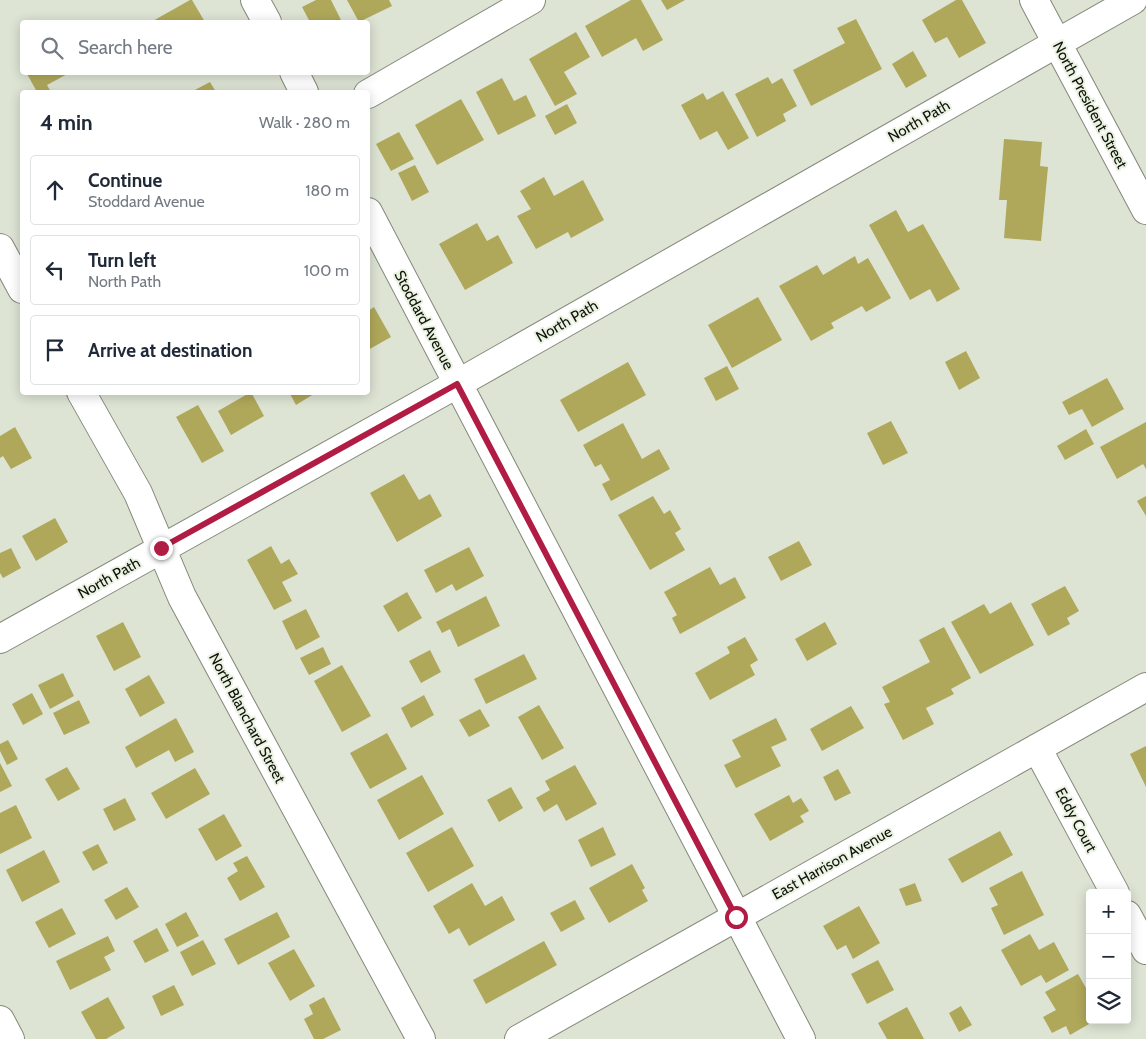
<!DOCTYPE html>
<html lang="en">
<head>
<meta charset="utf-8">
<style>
	body { margin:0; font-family:Cabin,sans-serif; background:#f2f2f3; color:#1f2937 }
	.controls { position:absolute; right:15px; bottom:15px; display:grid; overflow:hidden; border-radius:5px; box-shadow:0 2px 12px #0003 }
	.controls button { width:45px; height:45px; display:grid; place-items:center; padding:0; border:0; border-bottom:1px solid #e0e1e3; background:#fff; color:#1f2937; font:25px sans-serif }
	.stop { position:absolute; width:15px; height:15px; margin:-11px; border:4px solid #b01c43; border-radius:50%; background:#fff }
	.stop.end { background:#b01c43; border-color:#fff; box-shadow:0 1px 5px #0008 }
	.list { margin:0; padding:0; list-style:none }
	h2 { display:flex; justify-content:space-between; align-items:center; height:65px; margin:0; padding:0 20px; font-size:21px }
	h2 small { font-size:16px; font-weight:400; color:#747a83 }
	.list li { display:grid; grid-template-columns:32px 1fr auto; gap:15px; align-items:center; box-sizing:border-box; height:70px; margin:0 10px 10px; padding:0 10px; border:1px solid #e0e1e3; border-radius:5px }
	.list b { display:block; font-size:19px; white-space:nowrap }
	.list p { margin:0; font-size:16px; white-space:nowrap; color:#747a83 }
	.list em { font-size:16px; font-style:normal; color:#747a83 }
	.icon { flex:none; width:28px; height:28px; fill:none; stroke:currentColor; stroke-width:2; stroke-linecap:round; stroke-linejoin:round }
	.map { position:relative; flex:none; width:1146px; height:1039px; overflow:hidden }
	.search { position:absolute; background:#fff; box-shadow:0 2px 12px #0003; left:20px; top:20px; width:350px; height:55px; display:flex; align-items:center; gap:12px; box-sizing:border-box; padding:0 18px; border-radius:5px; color:#747a83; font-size:19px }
	.panel { position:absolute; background:#fff; box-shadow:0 2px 12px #0003; left:20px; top:90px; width:350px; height:305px; border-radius:5px }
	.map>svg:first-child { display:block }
</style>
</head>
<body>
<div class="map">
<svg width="1146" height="1039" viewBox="0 0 1146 1039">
	<rect width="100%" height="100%" fill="#dde4d4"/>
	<path fill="#afa85a" d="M192,0L205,22H151L190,0Z
		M316,0H331L342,22H310L302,7Z
		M347,0H389L392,6L359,22Z
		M631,0H641L663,40L643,51L636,38L602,57L585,26Z
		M661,0H685L667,10Z
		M956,0H962L986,43L959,58L947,37L935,43L922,20Z
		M856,19L882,69L811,106L793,70L845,43L837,28Z
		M576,32L590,57L564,72L577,94L555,106L529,59Z
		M913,51L927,76L906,88L892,64Z
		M26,72H71L47,85L51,92H37Z
		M768,77L772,84L782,78L797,106L783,114L786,121L757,137L735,94Z
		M502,78L514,101L526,95L536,116L498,135L476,92Z
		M210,82L216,92H191Z
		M723,91L749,138L728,150L717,131L700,140L681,105L703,93L707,100Z
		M461,99L484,140L437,165L415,125Z
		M567,104L577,123L555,135L545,116Z
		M399,132L414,159L391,171L376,144Z
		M1004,139L1042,142L1040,166L1048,167L1041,241L1004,238L1007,200H999Z
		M415,165L429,192L412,201L398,173Z
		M544,177L554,196L583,180L604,220L571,238L568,232L536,249L517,216L531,209L520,191Z
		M896,210L908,232L923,224L960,289L937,302L930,289L910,300L869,225Z
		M477,223L487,241L498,235L513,263L465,290L439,244Z
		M855,256L858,264L868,258L891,298L866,312L862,306L831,323L834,328L811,341L779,286L817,265L823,275Z
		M758,297L782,340L732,368L708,325Z
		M374,307L391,337L368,350V311Z
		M966,351L980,378L959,390L945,362Z
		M628,362L646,395L578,432L560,400Z
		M727,366L739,389L716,401L704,378Z
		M1107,378L1124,409L1092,427L1082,409L1069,415L1062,402Z
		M251,392L264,416L231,435L218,411Z
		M289,392H317L296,405Z
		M198,405L224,451L202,463L176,417Z
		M891,421L908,453L883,465L867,433Z
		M1146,422V469L1143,464L1117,479L1100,447Z
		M623,423L642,459L659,449L670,469L611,501L602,484L610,480L601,464L595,467L583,445Z
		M15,427L32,458L11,469L3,456L0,458V436Z
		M1086,429L1094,444L1065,460L1057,446Z
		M404,474L419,500L430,494L442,516L397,542L370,493Z
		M653,496L664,514L670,510L681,529L675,533L685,550L650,570L618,515Z
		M1146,496V516L1137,501Z
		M55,518L68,542L36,561L22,536Z
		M799,541L812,565L781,581L768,557Z
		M271,546L281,564L289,559L298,574L282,582L292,601L274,610L247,560Z
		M469,547L484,576L456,591L452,584L436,593L424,570Z
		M11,548L21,568L3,578L0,573V553Z
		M710,567L720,585L735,577L746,598L680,634L672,618L677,615L664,592Z
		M1065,586L1079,611L1067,618L1070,624L1048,636L1031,604Z
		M407,592L422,618L398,632L383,606Z
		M486,596L500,626L458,647L450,629L442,633L436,622Z
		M1011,602L1034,645L980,674L951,622L984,604L990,614Z
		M306,609L320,637L296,650L282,621Z
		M123,622L141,657L114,671L96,636Z
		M825,622L837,644L807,661L795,639Z
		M944,627L971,678L951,689L954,694L926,708L934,724L903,740L884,704L890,702L882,687L930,662L919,640Z
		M745,637L758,660L750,665L755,675L710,700L695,673L730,653L727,647Z
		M323,647L331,664L309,675L300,658Z
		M430,650L441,672L421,683L409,661Z
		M524,654L537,679L486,704L474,679Z
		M342,665L371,716L342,732L314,681Z
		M63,673L74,696L50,709L38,685Z
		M149,675L165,703L140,717L125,689Z
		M32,693L43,714L23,725L12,704Z
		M424,695L434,715L411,728L401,708Z
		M79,700L90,723L64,735L53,713Z
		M539,705L564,748L542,760L518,717Z
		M851,706L864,728L822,751L810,729Z
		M480,709L490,726L469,737L459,720Z
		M176,718L194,752L175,762L169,750L136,768L125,747Z
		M776,718L787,740L771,747L781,766L736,788L724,765L741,757L732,740Z
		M387,733L407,769L370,789L350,753Z
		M8,740L18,759L7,765L0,751V744Z
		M1146,746V787L1130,754Z
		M0,763L12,786L0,792Z
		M575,765L597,804L566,821L557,804L544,812L536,798L550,790L545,781Z
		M67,767L80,789L58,801L45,779Z
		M195,768L210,794L166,819L151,793Z
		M838,769L851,793L835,801L823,777Z
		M422,775L444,814L399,840L377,800Z
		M511,787L523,808L499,822L487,800Z
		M789,795L793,803L801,798L809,811L800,816L804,822L770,841L754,814Z
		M125,798L136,820L114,831L103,809Z
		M16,805L32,838L0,854V813Z
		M224,814L242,846L216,861L198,829Z
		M452,827L474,866L428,892L406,853Z
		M603,827L616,855L591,867L578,840Z
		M1000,831L1013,855L962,883L948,859Z
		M98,844L108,863L93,871L82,852Z
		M44,850L60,882L22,902L6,870Z
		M247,856L265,887L240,901L227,878L238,871L233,863Z
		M632,864L645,888L642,890L648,901L609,923L589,888Z
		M1022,871L1044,915L1004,935L991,908L998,905L989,888Z
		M472,883L485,906L502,896L515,920L469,946L459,928L449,934L433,906Z
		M915,883L922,901L906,906L899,889Z
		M127,887L139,907L116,920L104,900Z
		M575,900L585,919L561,932L550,913Z
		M859,906L880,943L853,959L846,945L837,950L823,926Z
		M62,908L76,934L49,948L35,922Z
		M186,912L199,936L177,947L165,924Z
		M277,912L290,937L238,965L224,939Z
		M157,928L169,951L145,963L133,941Z
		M1030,934L1039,950L1054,942L1069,970L1046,983L1041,975L1021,986L1001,950Z
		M108,936L115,951L104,957L111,970L70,990L56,961Z
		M203,940L216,964L192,976L180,952Z
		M544,941L557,965L486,1004L473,980Z
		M294,949L315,986L290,1001L268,963Z
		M878,960L894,990L867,1004L851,974Z
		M1078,974L1090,995V1020H1096L1070,1035L1066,1026L1052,1033L1043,1017L1056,1010L1045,992Z
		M174,985L184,1005L161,1016L152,996Z
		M108,997L125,1028L106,1039H96L81,1012Z
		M324,997L341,1030L323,1039H314L304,1019L313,1014L309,1005Z
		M961,1006L972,1025L959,1032L949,1013Z
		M907,1007L924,1039H887L878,1023Z"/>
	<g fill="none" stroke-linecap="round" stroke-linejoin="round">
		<g stroke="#83897a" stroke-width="30">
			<path id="minor" d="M255,0L267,22
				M1034,0L1146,210
				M294,72L304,92
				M368,94L531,0
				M368,212L801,1039
				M0,248L22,289
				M81,392L138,493L182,597L421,1039
				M0,639L457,384L1133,0
				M1037,748L1115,893
				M1127,915L1146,950
				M0,1020L10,1039
				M519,1039L1146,687"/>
		</g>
		<use href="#minor" stroke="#fff" stroke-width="28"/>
	</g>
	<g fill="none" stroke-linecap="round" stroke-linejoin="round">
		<path stroke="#b01c43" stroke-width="6" d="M161,548L457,384L736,917"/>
	</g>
	<g text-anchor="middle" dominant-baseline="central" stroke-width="4" stroke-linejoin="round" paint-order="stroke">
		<g font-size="15" fill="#0f110b" stroke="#eaf2e1">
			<text transform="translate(1090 105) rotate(62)">North President Street</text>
			<text transform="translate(919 121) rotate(-30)">North Path</text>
			<text transform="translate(424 320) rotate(62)">Stoddard Avenue</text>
			<text transform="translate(567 321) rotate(-30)">North Path</text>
			<text transform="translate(109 578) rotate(-29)">North Path</text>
			<text transform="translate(247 718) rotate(62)">North Blanchard Street</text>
			<text transform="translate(1076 820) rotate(62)">Eddy Court</text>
			<text transform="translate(832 863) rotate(-29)">East Harrison Avenue</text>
		</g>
	</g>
</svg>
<div class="controls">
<button>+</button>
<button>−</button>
<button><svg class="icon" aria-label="layers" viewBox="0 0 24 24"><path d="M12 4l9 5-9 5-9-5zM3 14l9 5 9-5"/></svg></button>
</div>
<div class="stop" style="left:736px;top:917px"></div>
<div class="stop end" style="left:161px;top:548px"></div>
<div class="search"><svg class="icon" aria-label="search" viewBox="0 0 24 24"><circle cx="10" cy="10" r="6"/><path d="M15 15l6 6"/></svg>Search here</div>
<section class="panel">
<h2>4 min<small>Walk · 280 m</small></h2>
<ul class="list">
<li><svg class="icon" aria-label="ahead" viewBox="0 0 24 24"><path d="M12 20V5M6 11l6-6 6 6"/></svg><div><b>Continue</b><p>Stoddard Avenue</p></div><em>180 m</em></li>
<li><svg class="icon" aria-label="left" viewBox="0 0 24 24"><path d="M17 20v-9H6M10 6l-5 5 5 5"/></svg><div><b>Turn left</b><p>North Path</p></div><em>100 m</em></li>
<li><svg class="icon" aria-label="arrive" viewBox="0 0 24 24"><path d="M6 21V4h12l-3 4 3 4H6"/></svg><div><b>Arrive at destination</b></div></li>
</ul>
</section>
</div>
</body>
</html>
